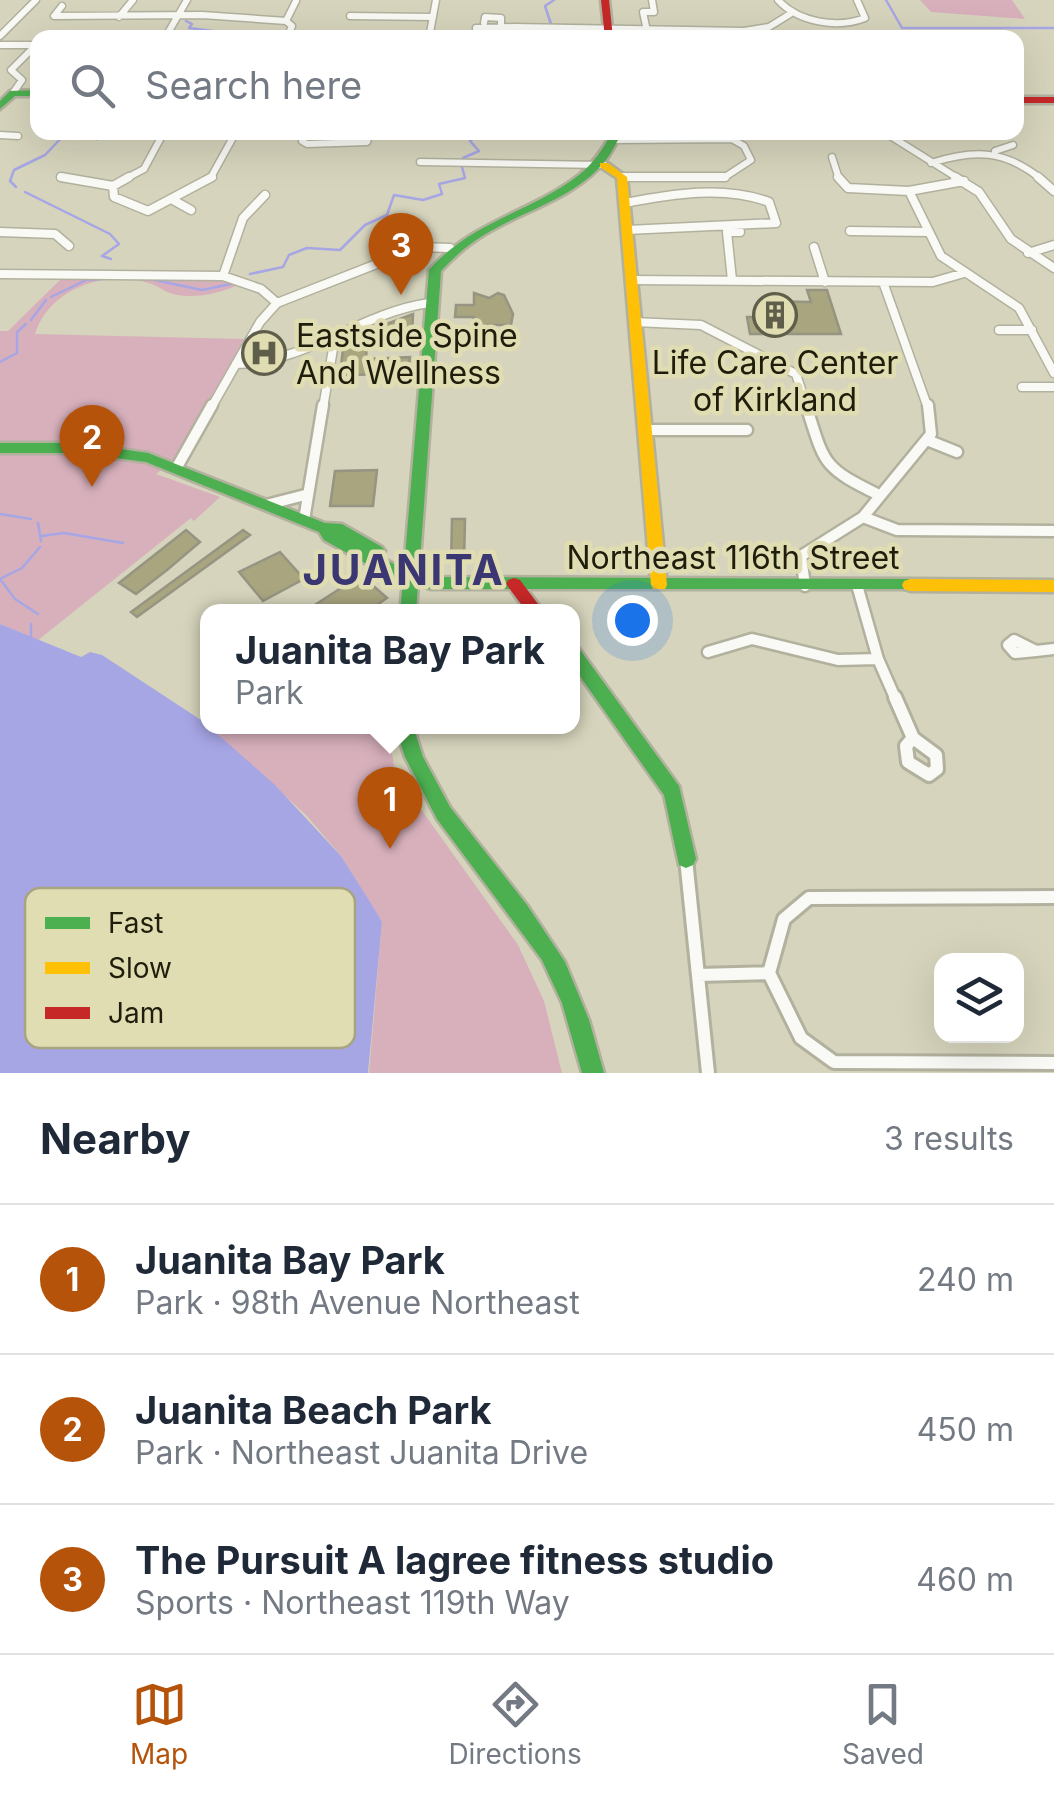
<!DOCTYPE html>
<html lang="en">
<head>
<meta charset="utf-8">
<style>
	body { margin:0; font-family:Inter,sans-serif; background:#f6f6f7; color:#1f2937 }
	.controls { position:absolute; right:30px; bottom:30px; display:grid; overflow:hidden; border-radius:20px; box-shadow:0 10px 40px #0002 }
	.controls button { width:90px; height:90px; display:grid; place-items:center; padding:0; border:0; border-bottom:2px solid #e0e1e3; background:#fff; color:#1f2937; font:50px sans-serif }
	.you { position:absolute; left:632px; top:620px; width:35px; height:35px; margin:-25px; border:8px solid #fff; border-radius:50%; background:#1a73e8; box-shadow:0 0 0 15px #1a73e833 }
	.badge { display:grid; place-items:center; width:65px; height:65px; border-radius:50%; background:#b45309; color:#fff; font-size:32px; font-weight:700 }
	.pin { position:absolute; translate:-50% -82px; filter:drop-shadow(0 2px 5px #0008) }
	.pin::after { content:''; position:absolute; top:52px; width:35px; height:30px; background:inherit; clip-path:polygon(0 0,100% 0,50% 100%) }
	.popup { position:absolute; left:200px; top:604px; width:380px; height:130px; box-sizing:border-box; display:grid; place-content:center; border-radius:20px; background:#fff; filter:drop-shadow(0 2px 8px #0005); font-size:32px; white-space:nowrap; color:#747a83 }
	.popup b { font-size:38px; color:#1f2937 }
	.popup::after { content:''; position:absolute; left:50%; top:100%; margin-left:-20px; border:20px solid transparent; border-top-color:#fff }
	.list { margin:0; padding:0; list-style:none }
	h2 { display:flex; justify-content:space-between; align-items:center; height:130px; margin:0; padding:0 40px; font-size:42px }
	h2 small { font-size:32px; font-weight:400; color:#747a83 }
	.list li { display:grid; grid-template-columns:65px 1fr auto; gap:30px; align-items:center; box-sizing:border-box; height:150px; padding:0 40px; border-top:2px solid #e0e1e3 }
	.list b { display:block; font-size:38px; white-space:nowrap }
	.list p { margin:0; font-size:32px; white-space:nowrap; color:#747a83 }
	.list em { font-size:32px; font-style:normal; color:#747a83 }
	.icon { flex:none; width:55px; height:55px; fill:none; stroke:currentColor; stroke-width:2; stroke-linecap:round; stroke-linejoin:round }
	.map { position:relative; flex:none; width:1054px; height:1073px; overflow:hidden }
	.search { position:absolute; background:#fff; box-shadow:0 10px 40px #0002; left:30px; right:30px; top:30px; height:110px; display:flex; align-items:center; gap:25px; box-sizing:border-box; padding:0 35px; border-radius:20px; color:#747a83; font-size:38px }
	.sheet { height:580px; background:#fff }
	nav { display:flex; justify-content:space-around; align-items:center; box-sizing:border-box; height:140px; border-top:2px solid #e0e1e3; background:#fff; font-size:28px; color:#747a83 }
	nav a { display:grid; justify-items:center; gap:5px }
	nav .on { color:#b45309 }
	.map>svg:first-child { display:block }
</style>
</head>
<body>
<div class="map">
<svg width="1054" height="1073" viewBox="0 0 1054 1073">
	<rect width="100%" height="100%" fill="#d6d4bc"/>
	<path fill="#d7b0bc" d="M920,0H1012L1025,19L931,12Z
		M62,278L224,279L238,285C219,294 190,300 170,293C163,291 157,285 149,283C103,270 50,288 35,334L244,339L179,455L156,474L220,497L194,521L191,518L37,641L0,624V331H8Z
		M210,727H388L395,773L518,945L544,1001L562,1073H369L382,922L341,856L307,816Z"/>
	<path fill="#a7a6e5" d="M0,624L81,657L90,652L102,655L204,722L275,785L341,856L372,905L382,922L368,1073H0Z"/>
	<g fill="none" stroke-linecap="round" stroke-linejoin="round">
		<path stroke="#a7a6e5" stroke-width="2.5" d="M886,0L902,28H1054
			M186,21L192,24L189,28L213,31L222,38
			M551,24L545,6L554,0
			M540,38L546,30
			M463,158L479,151L470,141L483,132
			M16,187L10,181L14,170L45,155L67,132
			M25,192L110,234L119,244L102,256L111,259
			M250,274L283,267L289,255L307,248L340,250L365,225L387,215L394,195L423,200L442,194L439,184L465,178L462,167
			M150,279L202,290L231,284
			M51,297L86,280L100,279
			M31,320L46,300
			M0,362L17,353V332L26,324
			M0,514L31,519
			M38,523L41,541
			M42,536L64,533L123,543
			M38,614L15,599L0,579L22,568L40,547
			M31,624V639"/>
	</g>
	<path fill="#a8a57f" stroke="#969482" stroke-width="2.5" d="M807,290H827L841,334H750L747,317H763L759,301L811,302Z
		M474,293L489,298L498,293L504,295L513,314L511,325H473L474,317H455L456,305H474Z
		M413,314L412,334L391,333L367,344L366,359L410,357L408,374L340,375L344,340Z
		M377,470L373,506H330L335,471Z
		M452,519H465L464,562H451Z
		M186,530L200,542L167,570L136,594L119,583Z
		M243,530L250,535L137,617L131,612Z
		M280,552L304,579L263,601L239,572Z
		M361,575L387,598L367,612H304Z"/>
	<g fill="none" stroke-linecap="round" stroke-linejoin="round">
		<g stroke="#b2b19e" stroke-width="9">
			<path id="street-far3" d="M778,0C798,22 837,29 865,18L857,0
				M62,6L54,16L202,15L286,21
				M350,16L433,17
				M119,17L133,0
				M484,23L485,17L501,18V24
				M502,28V35L476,34V28L514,27L744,31L769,27L790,14
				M647,31L643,12H654L652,0
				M0,36L36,0
				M121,38L165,37
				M165,38L187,0
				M287,38L292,26L286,21L296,1
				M429,38L436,0
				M0,45H32
				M13,93L22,80L11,70L38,43
				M304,132L302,141L307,144L367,142L370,132
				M884,132L959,179
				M0,135L18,136
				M97,136L103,132
				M616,140L732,139L744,146L751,160L725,177H622
				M995,151L1013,145
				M832,157L839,179
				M420,162L604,165
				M931,163C975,149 1005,150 1041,179
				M61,177L75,179
				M125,179L144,169L164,132
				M210,179L236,132"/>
		</g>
		<g stroke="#b2b19e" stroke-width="11">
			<path id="street-far2" d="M61,177L113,186L114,197L148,211L212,177
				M622,177H725
				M838,177L848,188L909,191L964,181
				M955,177L979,192L1011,239L1054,268
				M1038,177L1054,191
				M113,186L129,177
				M909,191L941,256L1019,308L1054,373
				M173,200L191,210
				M625,203C672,194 724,185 769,202L776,223L627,230
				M850,231L928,232
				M0,232L55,234L69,246
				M814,247L825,282
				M1028,253L1054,245
				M0,274L223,276L261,289L277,303
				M223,276L243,218L265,195
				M631,280L933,282L964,273
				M732,280L727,232H740
				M883,282L928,408
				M634,322L701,325L796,374L807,408
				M999,330H1032
				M236,364C306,363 360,313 429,303
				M1022,387H1054
				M211,408L260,322L277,303L420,247L450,248
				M323,408L334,343L328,337"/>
		</g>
		<g stroke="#b2b19e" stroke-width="15">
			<path id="street-far1" d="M806,405C825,465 822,467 879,495
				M644,430H747
				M927,440L957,452
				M177,467L212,405
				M266,505L305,495
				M863,517L897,530L1054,531
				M304,520L323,405
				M857,585L878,659L896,700
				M805,586L801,556L863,517L931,434L928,405
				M1014,640L1036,651L1015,653L1008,645Z
				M1036,651L1054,649
				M708,652L752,639L838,660L878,659"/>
		</g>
		<g stroke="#b2b19e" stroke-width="18">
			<path id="street" d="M895,697L913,738
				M913,738L936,755L937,769L929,775L908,762L906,746Z
				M686,859L708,1073
				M1054,897L809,898L784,919L769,973L801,1038L834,1062L1054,1063
				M698,975L769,973"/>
		</g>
		<g stroke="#b2b19e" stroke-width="5">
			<path id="fast" d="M38,90V96H15L0,109V101L10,91Z
				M612,132H622C617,142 612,152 606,160C575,199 524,210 484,235C467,245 454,257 441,271L419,574L430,577L910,579L916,581L918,585L916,589H430L418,585L416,612H400L403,581L388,576L324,540L319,532L146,462L78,453H0V443H78L148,453L325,523L342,524L382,547L385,551L378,556L404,569L429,270C473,220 530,213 579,175C594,163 603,149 612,132Z
				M572,646L578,647L679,786L696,859L693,865L686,868L679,865L664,795L572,665Z
				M395,726H413L423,757L450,807L527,905L565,962L589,1020L604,1073H582L562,1003L542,960L437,819L405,757Z"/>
		</g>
		<g stroke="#b2b19e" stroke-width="5">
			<path id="slow" d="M600,163H608L627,177L667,585L665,589H653L651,585L617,178L600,167Z
				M910,579L1054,580V592L910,591L904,589L902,585L904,581Z"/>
		</g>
		<g stroke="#b2b19e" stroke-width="5">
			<path id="jam" d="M601,0H609L613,38H605Z
				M1016,97H1054V103H1016Z
				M514,578L520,580L544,612H527L506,584L508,580Z"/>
		</g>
		<use href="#street-far3" stroke="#f9f9f5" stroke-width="6"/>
		<use href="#street-far2" stroke="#f9f9f5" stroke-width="8"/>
		<use href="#street-far1" stroke="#f9f9f5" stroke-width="10"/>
		<use href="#street" stroke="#f9f9f5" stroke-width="12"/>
		<use href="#fast" fill="#4caf50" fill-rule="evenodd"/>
		<use href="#slow" fill="#ffc107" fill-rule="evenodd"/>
		<use href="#jam" fill="#c62828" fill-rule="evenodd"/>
	</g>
	<defs>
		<g id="building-ring" transform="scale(2.25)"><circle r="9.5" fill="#e1ddb2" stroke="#5f5e4a" stroke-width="1.5"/><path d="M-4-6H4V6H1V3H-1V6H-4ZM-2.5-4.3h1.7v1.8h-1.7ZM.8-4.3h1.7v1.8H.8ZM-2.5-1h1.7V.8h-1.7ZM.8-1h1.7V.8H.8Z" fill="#5f5e4a"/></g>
		<g id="hospital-ring" transform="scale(2.25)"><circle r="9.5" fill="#e1ddb2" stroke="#5f5e4a" stroke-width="1.5"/><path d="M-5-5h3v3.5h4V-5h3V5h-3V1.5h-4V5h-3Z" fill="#5f5e4a"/></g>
	</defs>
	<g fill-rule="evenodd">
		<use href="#building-ring" x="775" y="315"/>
		<use href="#hospital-ring" x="264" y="353"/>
	</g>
	<g text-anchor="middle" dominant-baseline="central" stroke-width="9" stroke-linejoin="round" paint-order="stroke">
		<g font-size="32" fill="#1f1e0d" stroke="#e1ddb2" text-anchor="start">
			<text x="296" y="335">Eastside Spine<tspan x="296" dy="37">And Wellness</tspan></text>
			<text x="775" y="362" text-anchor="middle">Life Care Center<tspan x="775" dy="37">of Kirkland</tspan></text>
		</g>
		<g font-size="32" fill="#1f1e0d" stroke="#e1ddb2">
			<text x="733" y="557">Northeast 116th Street</text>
		</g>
		<g font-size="42" font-weight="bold" letter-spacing="2.5" fill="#3a3773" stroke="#e1ddb2">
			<text x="404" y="569">JUANITA</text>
		</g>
	</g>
	<rect x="25" y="888" width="330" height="160" rx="15" fill="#e1ddb2" stroke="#a7a480" stroke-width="2.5"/>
	<rect x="45" y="917" width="45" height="12" fill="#4caf50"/>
	<rect x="45" y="962" width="45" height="12" fill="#ffc107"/>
	<rect x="45" y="1007" width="45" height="12" fill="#c62828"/>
	<g font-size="28" fill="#1f1e0d">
		<text x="108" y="933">Fast</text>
		<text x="108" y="978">Slow</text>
		<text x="108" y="1023">Jam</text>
	</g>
</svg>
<div class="controls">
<button><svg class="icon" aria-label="layers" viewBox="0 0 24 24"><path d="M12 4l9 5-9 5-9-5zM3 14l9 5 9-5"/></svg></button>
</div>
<div class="you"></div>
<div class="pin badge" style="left:390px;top:849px">1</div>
<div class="popup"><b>Juanita Bay Park</b>Park</div>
<div class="pin badge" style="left:92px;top:487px">2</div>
<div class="pin badge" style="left:401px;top:295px">3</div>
<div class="search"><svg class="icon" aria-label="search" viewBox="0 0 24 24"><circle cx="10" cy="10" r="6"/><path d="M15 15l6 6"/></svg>Search here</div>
</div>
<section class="sheet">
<h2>Nearby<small>3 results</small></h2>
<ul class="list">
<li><span class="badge">1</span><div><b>Juanita Bay Park</b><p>Park · 98th Avenue Northeast</p></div><em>240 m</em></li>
<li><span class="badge">2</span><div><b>Juanita Beach Park</b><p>Park · Northeast Juanita Drive</p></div><em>450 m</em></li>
<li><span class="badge">3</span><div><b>The Pursuit A lagree fitness studio</b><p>Sports · Northeast 119th Way</p></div><em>460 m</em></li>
</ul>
</section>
<nav>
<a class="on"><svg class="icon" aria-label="map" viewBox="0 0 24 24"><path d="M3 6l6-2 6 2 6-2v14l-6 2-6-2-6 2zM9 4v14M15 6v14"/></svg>Map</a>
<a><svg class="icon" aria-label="directions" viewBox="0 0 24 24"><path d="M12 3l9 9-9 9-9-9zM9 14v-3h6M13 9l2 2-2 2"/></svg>Directions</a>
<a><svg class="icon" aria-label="saved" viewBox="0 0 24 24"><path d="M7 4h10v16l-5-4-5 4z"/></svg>Saved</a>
</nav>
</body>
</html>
